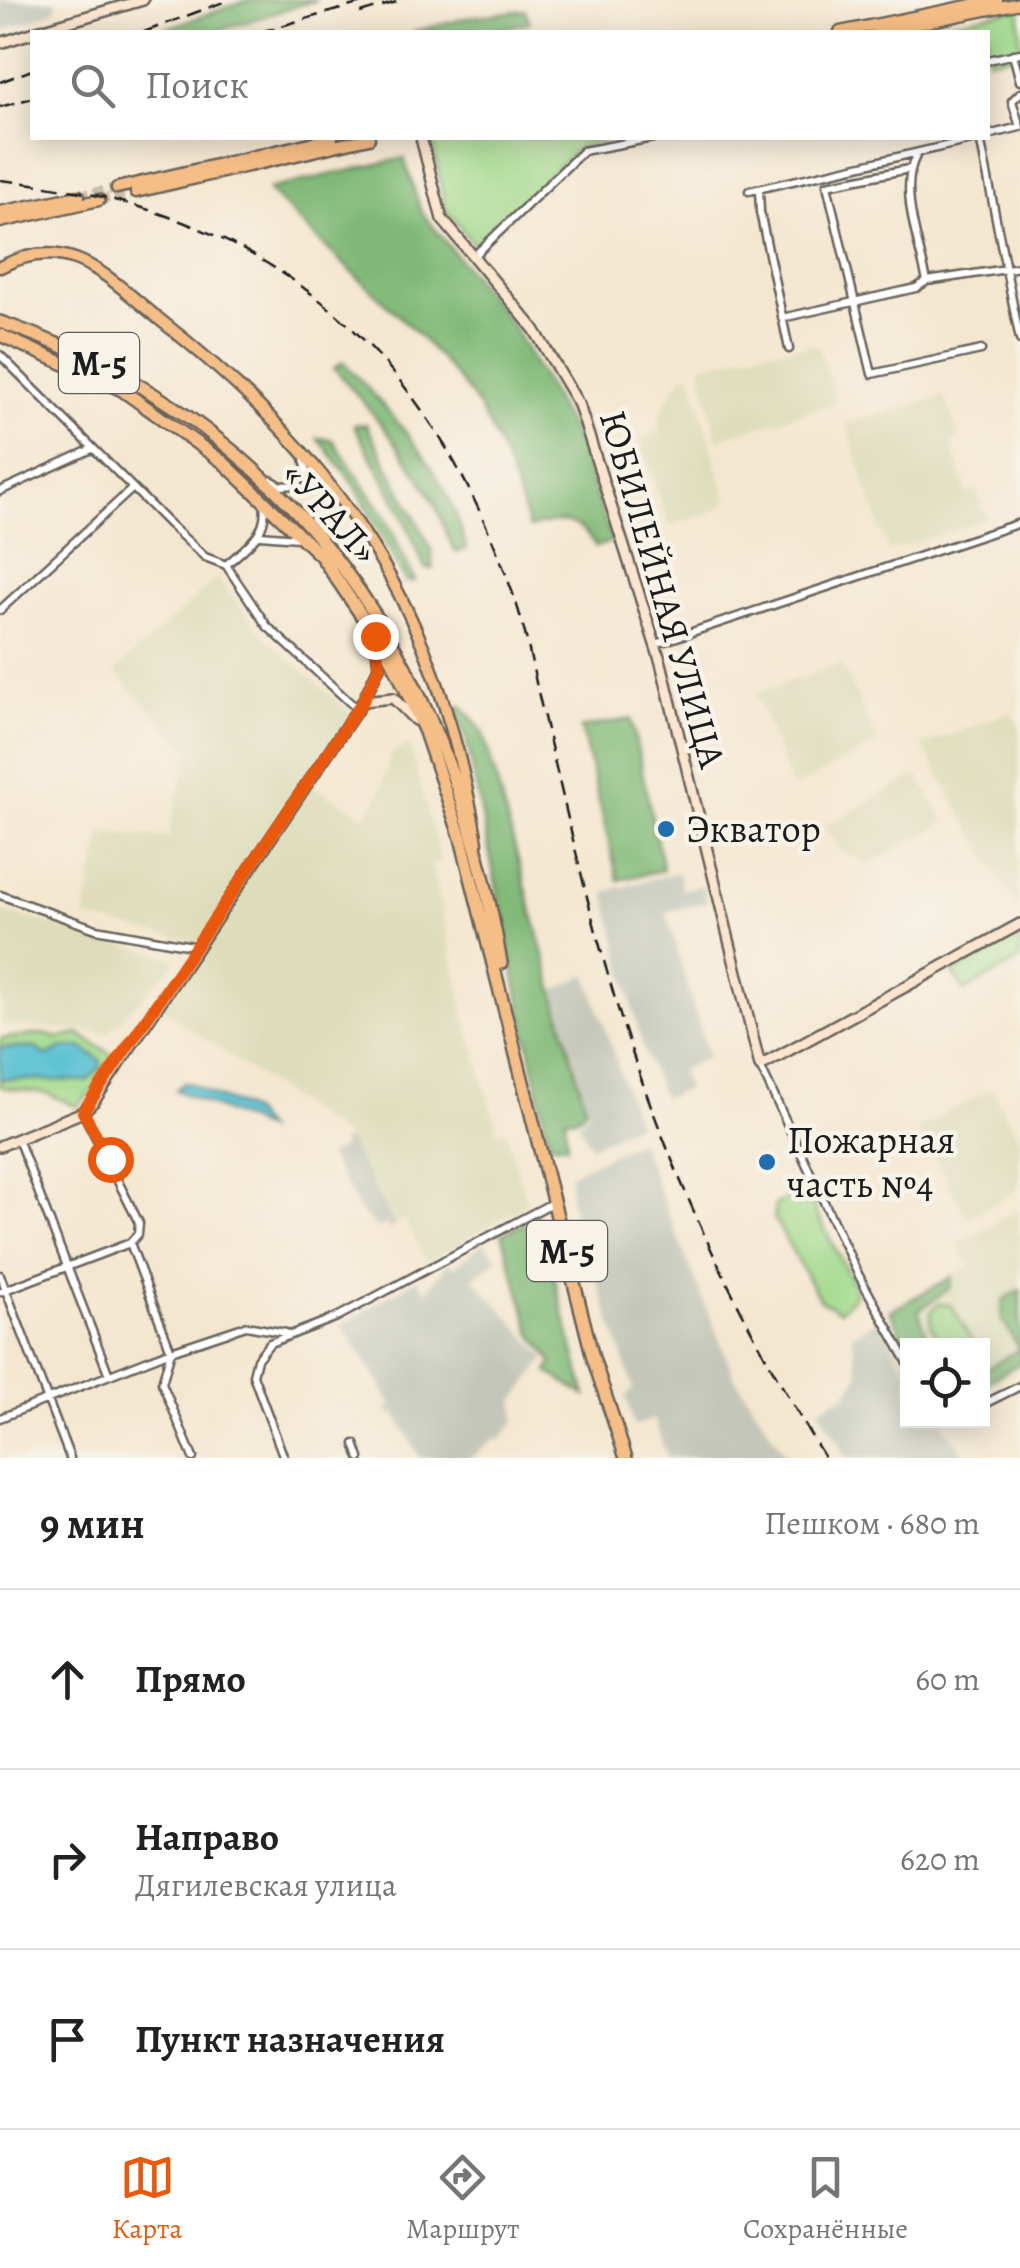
<!DOCTYPE html>
<html lang="ru">
<head>
<meta charset="utf-8">
<style>
	body { margin:0; font-family:Alegreya,serif; background:#f6f6f6; color:#222 }
	.controls { position:absolute; right:30px; bottom:30px; display:grid; overflow:hidden; border-radius:0px; box-shadow:0 5px 25px #0003 }
	.controls button { width:90px; height:90px; display:grid; place-items:center; padding:0; border:0; border-bottom:2px solid #e0e0e0; background:#fff; color:#222; font:50px sans-serif }
	.stop { position:absolute; width:30px; height:30px; margin:-22px; border:8px solid #ea580c; border-radius:50%; background:#fff }
	.stop.end { background:#ea580c; border-color:#fff; box-shadow:0 2px 10px #0008 }
	.list { margin:0; padding:0; list-style:none }
	h2 { display:flex; justify-content:space-between; align-items:center; height:130px; margin:0; padding:0 40px; font-size:42px }
	h2 small { font-size:32px; font-weight:400; color:#767676 }
	.list li { display:grid; grid-template-columns:65px 1fr auto; gap:30px; align-items:center; box-sizing:border-box; height:180px; padding:0 40px; border-top:2px solid #e0e0e0 }
	.list b { display:block; font-size:38px; white-space:nowrap }
	.list p { margin:0; font-size:32px; white-space:nowrap; color:#767676 }
	.list em { font-size:32px; font-style:normal; color:#767676 }
	.icon { flex:none; width:55px; height:55px; fill:none; stroke:currentColor; stroke-width:2; stroke-linecap:round; stroke-linejoin:round }
	.map { position:relative; flex:none; width:1020px; height:1458px; overflow:hidden }
	.search { position:absolute; background:#fff; box-shadow:0 5px 25px #0003; left:30px; right:30px; top:30px; height:110px; display:flex; align-items:center; gap:25px; box-sizing:border-box; padding:0 35px; border-radius:0px; color:#767676; font-size:38px }
	.sheet { height:670px; background:#fff }
	nav { display:flex; justify-content:space-around; align-items:center; box-sizing:border-box; height:140px; border-top:2px solid #e0e0e0; background:#fff; font-size:28px; color:#767676 }
	nav a { display:grid; justify-items:center; gap:5px }
	nav .on { color:#ea580c }
	.map>svg:first-child { display:block }
</style>
</head>
<body>
<div class="map">
<svg width="1020" height="1458" viewBox="0 0 1020 1458">
	<rect width="100%" height="100%" fill="#f7f3e8"/>
	<filter id="ink" filterUnits="userSpaceOnUse"><feTurbulence type="fractalNoise" baseFrequency=".01" numOctaves="2"/><feDisplacementMap in="SourceGraphic" scale="20" xChannelSelector="R" yChannelSelector="G"/><feConvolveMatrix kernelMatrix="1 2 1 2 8 2 1 2 1" color-interpolation-filters="sRGB"/></filter>
	<filter id="wash" filterUnits="userSpaceOnUse"><feTurbulence type="fractalNoise" baseFrequency=".0048" numOctaves="4" result="noise"/><feDisplacementMap in="SourceGraphic" scale="40" xChannelSelector="R" yChannelSelector="G"/><feGaussianBlur stdDeviation="2.25" result="paint"/><feColorMatrix in="noise" values="0 0 0 0 0 0 0 0 0 0 0 0 0 0 0 0 0 1.4 0 .05"/><feComposite in="paint" operator="in"/></filter>
	<g filter="url(#wash)">
		<rect width="100%" height="100%" fill="#f4e7d0"/>
		<path fill="#deddbb" d="M814,345L819,347L836,399L833,404L717,439L700,366L761,351Z
			M691,374L727,500L719,509L669,527L640,438L658,432L660,413L683,375Z
			M944,396L959,436L951,444L967,494L977,491L987,519L888,551L846,424Z
			M217,578L265,638L356,718L312,786L366,816L381,793L390,755L409,744L441,862L431,864L466,1018L498,1132L506,1131L527,1204L427,1262L405,1220L395,1224L346,1137L161,1008L204,944L84,918L102,833L168,838L189,750L115,672Z
			M841,664L878,742L792,789L756,693Z
			M1010,712L1020,727L1018,909L922,746Z
			M917,774L945,822L870,865L840,850L826,826Z
			M0,910L177,960L108,1033L0,1024Z
			M991,1089L1020,1139V1188L967,1218L918,1129Z
			M1020,1209V1368L983,1389L982,1346H908L907,1350L888,1310L969,1266L958,1244Z"/>
		<path fill="#c3c6b9" d="M0,0H56V10L0,32Z
			M678,872L682,890L702,885L707,902L666,912L708,1057L680,1070L687,1089L663,1098L643,1049L605,892Z
			M587,974L637,1124L591,1146L578,1123L589,1111L556,990Z
			M347,1139L395,1226L390,1229L386,1224L378,1229L360,1211L328,1156L343,1147L341,1142Z
			M639,1141L734,1376L787,1458H667L654,1419L634,1427L626,1396L634,1389L570,1202V1174Z
			M483,1242L498,1259L473,1278L546,1358L515,1400V1421L499,1441L496,1438L471,1458H420L395,1412L390,1414L387,1409L392,1406L380,1383L342,1325L417,1279L426,1291L448,1263L455,1267Z
			M879,1319L907,1373L908,1420L941,1421L966,1458H847L819,1408L846,1395L859,1375L852,1335Z"/>
		<path fill="#a1d98b" stroke="#5e7a54" stroke-width="2.5" d="M1020,8V53L988,60V32H904Z
			M432,138H625L579,147L476,248L445,208Z
			M1020,936V960L964,991L953,973Z
			M42,1034L59,1038L79,1034L114,1056V1068L77,1107L49,1094L0,1087V1079L86,1080L101,1068L94,1055L63,1048L47,1056L35,1048H0V1039Z
			M798,1192L809,1199L852,1281L856,1294L840,1311L820,1300L774,1218L775,1205Z
			M938,1304L951,1305L974,1345H943L931,1325V1312Z"/>
		<path fill="#80b977" stroke="#4e6a4a" stroke-width="2.5" d="M248,0H317L214,32H156Z
			M525,10L530,22L488,32H413L470,17Z
			M404,158L421,211L514,328L576,438L612,541L596,547C578,518 561,518 529,528C516,486 493,423 466,389C408,315 331,259 268,189Z
			M343,362C391,412 453,478 466,549L457,553C444,536 441,513 430,495C403,449 369,408 334,368Z
			M366,424L431,548L433,569L425,568L400,509L354,425Z
			M318,438L333,440L385,516L415,581L406,582L354,484Z
			M462,706L483,732L586,1108L576,1118H565L567,1145L549,1143L466,738L455,709Z
			M631,719L663,870L618,880L581,728Z
			M538,1217L586,1396L548,1372L553,1362L532,1334L502,1234Z
			M952,1277L950,1288L918,1311L926,1331L908,1346L890,1311Z
			M1020,1290V1363L983,1384V1371L1019,1349L1001,1318L1003,1300Z"/>
		<path fill="#56c0d1" stroke="#396e76" stroke-width="2.5" d="M81,1047L101,1061V1067L87,1081L0,1079V1048H35L47,1056L63,1048Z
			M184,1083C199,1084 201,1090 213,1095C242,1108 245,1102 265,1129L176,1090Z"/>
	</g>
	<g filter="url(#ink)">
		<g fill="none" stroke-linecap="round" stroke-linejoin="round">
			<path stroke="#c9beac" stroke-width="10" stroke-dasharray="10 5" stroke-linecap="butt" d="M79,196L117,188
				M99,200L136,192"/>
			<g stroke="#68635b" stroke-width="11">
				<path id="street" d="M1013,54L1020,81
					M988,60L1020,53
					M1020,127L1012,101L1020,93
					M988,135L1020,127
					M980,138L1020,340
					M916,156C898,189 920,246 927,281
					M909,169L827,185L872,374L981,350
					M759,189L760,212L789,349
					M749,191L980,138
					M473,257L583,151L653,138
					M782,318L916,288L927,281L1020,267
					M0,355L169,524L205,557L226,565L267,626L357,709
					M271,480L281,486L296,485L307,472L304,458
					M0,491L92,449
					M260,535L298,538
					M226,565C247,546 269,533 264,503
					M0,610L133,488
					M656,644L1020,523
					M0,895L96,929L198,947
					M760,1066L858,1274L908,1363
					M83,1112L139,1223L138,1234L130,1243
					M18,1139L109,1375
					M130,1243L171,1351L162,1383L193,1458
					M0,1275L70,1458
					M0,1292L130,1243
					M982,1405L1020,1386
					M0,1418L171,1351L246,1326L286,1333
					M355,1444L360,1458
					M284,1458L253,1375L257,1359L270,1343L337,1317L554,1202"/>
			</g>
			<g stroke="#68635b" stroke-width="14">
				<path id="secondary" d="M34,32L143,0
					M0,43L32,33
					M421,138L442,219L534,329L579,405L661,663L760,1066L1020,924
					M363,701L393,698L415,720
					M0,1146L83,1112L94,1101L363,701L379,667L376,640"/>
			</g>
			<g stroke="#68635b" stroke-width="15">
				<path id="primary" d="M840,32L997,0
					M877,32L1020,3
					M117,188L332,138
					M136,192L369,138
					M0,212L79,196
					M0,222L99,200
					M0,267C70,231 107,277 159,319C346,466 436,606 477,842"/>
			</g>
			<g stroke="#68635b" stroke-width="16">
				<path id="highway" d="M0,322C298,425 450,662 501,963
					M0,335L122,390L223,462L321,556L393,662L425,732L461,838L593,1358L626,1458"/>
			</g>
			<use href="#street" stroke="#fff" stroke-width="6"/>
			<use href="#secondary" stroke="#fbe5cf" stroke-width="9"/>
			<use href="#primary" stroke="#f6be87" stroke-width="10"/>
			<use href="#highway" stroke="#f6be87" stroke-width="11"/>
			<path stroke="#1c1c1c" stroke-width="2.5" stroke-dasharray="15 8" stroke-linecap="butt" d="M360,13L403,0
				M144,32L229,0
				M260,32L372,0
				M0,82L32,70
				M0,107L32,98
				M0,180C266,207 426,344 513,594C527,632 533,673 543,713C564,800 583,888 608,975C657,1146 731,1308 825,1458"/>
		</g>
	</g>
	<g fill="none" stroke-linecap="round" stroke-linejoin="round" filter="url(#ink)">
		<path stroke="#ea580c" stroke-width="12" d="M110,1159L83,1112L363,701L379,667L375,636"/>
	</g>
	<g fill="#1f6fb2" stroke="#f7f3e8" stroke-width="4">
		<circle cx="666" cy="829" r="10"/>
		<circle cx="767" cy="1162" r="10"/>
	</g>
	<g text-anchor="middle" dominant-baseline="central" stroke-width="9" stroke-linejoin="round" paint-order="stroke">
		<g fill="#f7f3e8" stroke="#5e5c59" stroke-width="2.5">
			<rect x="59" y="333" width="80" height="60" rx="8"/>
			<rect x="527" y="1221" width="80" height="60" rx="8"/>
		</g>
		<g font-size="35" font-weight="bold" fill="#1c1c1c">
			<text x="99" y="363">М-5</text>
			<text x="567" y="1251">М-5</text>
		</g>
		<g font-size="38" fill="#1c1c1c" stroke="#f7f3e8">
			<text transform="translate(331 512) rotate(48)">«УРАЛ»</text>
			<text transform="translate(663 589) rotate(74)">ЮБИЛЕЙНАЯ УЛИЦА</text>
		</g>
		<g font-size="38" fill="#1c1c1c" stroke="#f7f3e8" text-anchor="start">
			<text x="686" y="829">Экватор</text>
			<text x="787" y="1140">Пожарная<tspan x="787" dy="44">часть №4</tspan></text>
		</g>
	</g>
</svg>
<div class="controls">
<button><svg class="icon" aria-label="locate" viewBox="0 0 24 24"><circle cx="12" cy="12" r="6"/><path d="M12 2v4M12 18v4M2 12h4M18 12h4"/></svg></button>
</div>
<div class="stop" style="left:110px;top:1159px"></div>
<div class="stop end" style="left:375px;top:636px"></div>
<div class="search"><svg class="icon" aria-label="search" viewBox="0 0 24 24"><circle cx="10" cy="10" r="6"/><path d="M15 15l6 6"/></svg>Поиск</div>
</div>
<section class="sheet">
<h2>9 мин<small>Пешком · 680 m</small></h2>
<ul class="list">
<li><svg class="icon" aria-label="ahead" viewBox="0 0 24 24"><path d="M12 20V5M6 11l6-6 6 6"/></svg><div><b>Прямо</b></div><em>60 m</em></li>
<li><svg class="icon" aria-label="right" viewBox="0 0 24 24"><path d="M7 20v-9h11M14 6l5 5-5 5"/></svg><div><b>Направо</b><p>Дягилевская улица</p></div><em>620 m</em></li>
<li><svg class="icon" aria-label="arrive" viewBox="0 0 24 24"><path d="M6 21V4h12l-3 4 3 4H6"/></svg><div><b>Пункт назначения</b></div></li>
</ul>
</section>
<nav>
<a class="on"><svg class="icon" aria-label="map" viewBox="0 0 24 24"><path d="M3 6l6-2 6 2 6-2v14l-6 2-6-2-6 2zM9 4v14M15 6v14"/></svg>Карта</a>
<a><svg class="icon" aria-label="directions" viewBox="0 0 24 24"><path d="M12 3l9 9-9 9-9-9zM9 14v-3h6M13 9l2 2-2 2"/></svg>Маршрут</a>
<a><svg class="icon" aria-label="saved" viewBox="0 0 24 24"><path d="M7 4h10v16l-5-4-5 4z"/></svg>Сохранённые</a>
</nav>
</body>
</html>
